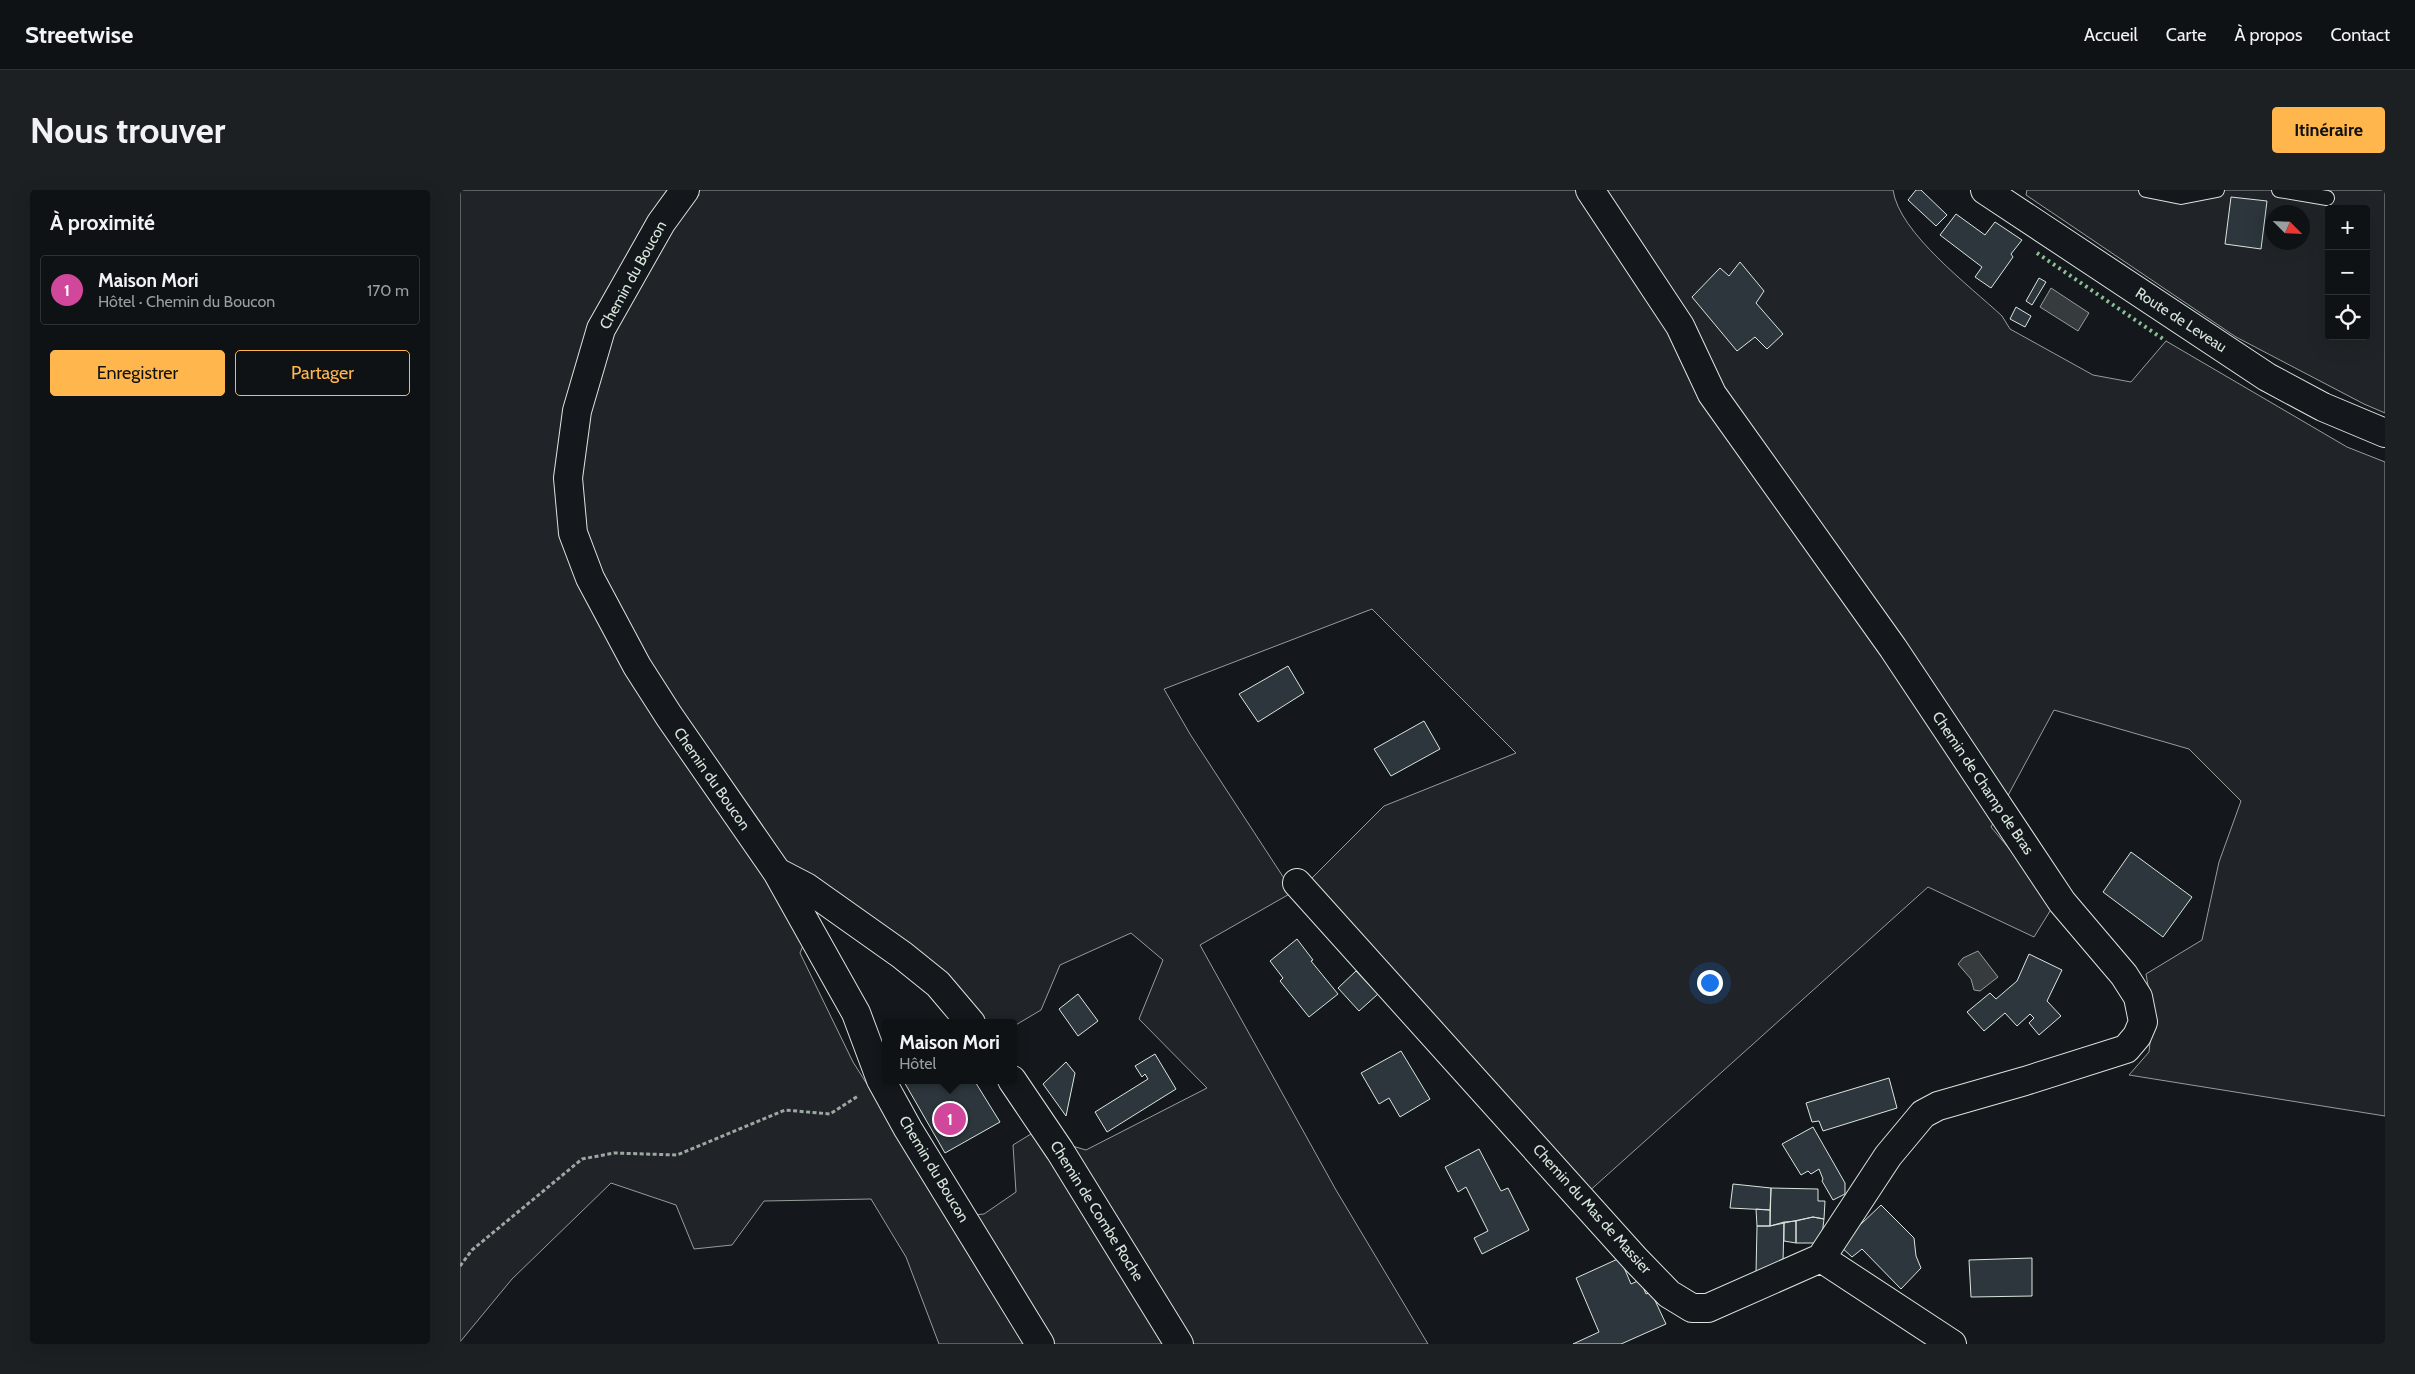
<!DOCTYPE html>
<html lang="fr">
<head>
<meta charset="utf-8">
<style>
	body { margin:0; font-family:Cabin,sans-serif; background:#1d2022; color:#f1f3f6 }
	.controls { position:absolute; right:15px; top:15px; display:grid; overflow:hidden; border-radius:5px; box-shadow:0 5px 20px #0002 }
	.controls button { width:45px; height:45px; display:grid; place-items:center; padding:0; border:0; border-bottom:1px solid #2f3234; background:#0f1215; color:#f1f3f6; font:25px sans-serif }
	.compass { position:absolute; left:1805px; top:15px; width:45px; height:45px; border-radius:50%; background:#0f1215; box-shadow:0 5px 20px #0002; rotate:114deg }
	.you { position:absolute; left:1249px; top:792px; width:18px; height:18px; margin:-12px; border:4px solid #fff; border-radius:50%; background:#1a73e8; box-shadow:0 0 0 8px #1a73e833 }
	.badge { display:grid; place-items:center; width:32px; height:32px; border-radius:50%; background:#ffb74d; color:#fff; font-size:16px; font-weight:700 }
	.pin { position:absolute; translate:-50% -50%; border:2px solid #fff; box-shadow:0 1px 5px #0006 }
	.popup { position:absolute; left:422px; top:829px; width:135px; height:65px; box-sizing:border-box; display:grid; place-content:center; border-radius:5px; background:#0f1215; filter:drop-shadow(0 1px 4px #0005); font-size:16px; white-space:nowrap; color:#9b9ea0 }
	.popup b { font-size:19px; color:#f1f3f6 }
	.popup::after { content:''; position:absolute; left:50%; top:100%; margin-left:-10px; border:10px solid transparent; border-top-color:#0f1215 }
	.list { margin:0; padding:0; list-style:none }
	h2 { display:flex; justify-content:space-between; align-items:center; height:65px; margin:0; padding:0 20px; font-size:21px }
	h2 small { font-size:16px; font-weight:400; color:#9b9ea0 }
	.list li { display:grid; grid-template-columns:32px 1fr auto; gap:15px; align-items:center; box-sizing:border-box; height:70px; margin:0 10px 10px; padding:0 10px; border:1px solid #2f3234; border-radius:5px }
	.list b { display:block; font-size:19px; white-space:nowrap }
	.list p { margin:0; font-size:16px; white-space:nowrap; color:#9b9ea0 }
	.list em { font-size:16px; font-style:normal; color:#9b9ea0 }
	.actions { display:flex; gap:10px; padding:15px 20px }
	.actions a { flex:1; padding:11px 0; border:1px solid #ffb74d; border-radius:5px; text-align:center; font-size:18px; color:#ffb74d }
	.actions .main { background:#ffb74d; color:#111 }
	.icon { flex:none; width:28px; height:28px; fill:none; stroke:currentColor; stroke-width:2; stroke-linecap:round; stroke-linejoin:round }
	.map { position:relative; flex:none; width:1925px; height:1154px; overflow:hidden; border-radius:5px }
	header { display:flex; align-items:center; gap:30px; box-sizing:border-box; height:70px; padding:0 25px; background:#0f1215; border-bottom:1px solid #2f3234 }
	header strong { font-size:24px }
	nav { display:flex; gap:28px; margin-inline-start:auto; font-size:18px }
	.intro { display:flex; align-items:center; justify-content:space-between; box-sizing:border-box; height:120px; padding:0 30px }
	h1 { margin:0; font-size:35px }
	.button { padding:12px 22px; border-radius:5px; background:#ffb74d; color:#111; font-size:18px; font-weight:700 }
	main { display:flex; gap:30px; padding:0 30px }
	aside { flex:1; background:#0f1215; border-radius:5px; box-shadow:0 5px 20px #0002 }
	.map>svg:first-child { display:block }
</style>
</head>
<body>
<header>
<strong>Streetwise</strong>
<nav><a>Accueil</a><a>Carte</a><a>À propos</a><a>Contact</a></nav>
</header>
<div class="intro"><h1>Nous trouver</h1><a class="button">Itinéraire</a></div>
<main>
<aside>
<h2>À proximité<small></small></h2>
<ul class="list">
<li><span class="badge" style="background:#d1479c">1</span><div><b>Maison Mori</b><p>Hôtel · Chemin du Boucon</p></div><em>170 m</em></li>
</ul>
<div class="actions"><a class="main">Enregistrer</a><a>Partager</a></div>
</aside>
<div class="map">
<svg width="1925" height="1154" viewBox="0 0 1925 1154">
	<rect width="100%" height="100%" fill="#14181c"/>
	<path fill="#202428" stroke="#939e99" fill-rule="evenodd" d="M0,0H1433C1439,43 1510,96 1542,126L1550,139L1633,185L1671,192L1706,151L1887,257L1925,272V926L1669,885L1689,862L1693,824L1686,784L1742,750L1759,672L1781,611L1729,559L1594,520L1531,637L1595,713L1574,747L1468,697L1126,1004L846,694L924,616L1056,563L912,419L704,499L730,544L833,702L740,755L876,1000L968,1154H479L446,1067L411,1009L304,1011L272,1055L234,1059L216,1015L151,993L52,1089L0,1152ZM367,697L524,833H554V836L581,820L600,775L671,743L703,770L679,829L747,898L626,960L571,944L553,955L556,1002L524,1024L491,1027L393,872L340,763Z
		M1567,0H1925V223L1904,214L1776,147L1566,5ZM1869,19H1906V146H1869ZM1812,22H1842V52H1812Z"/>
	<path fill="#363b3e" stroke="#939e99" d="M1591,98L1629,123L1618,141L1580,117Z
		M1518,761L1538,787L1520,801L1514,800L1511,789L1498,774L1503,768Z"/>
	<path fill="#2c363c" stroke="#d8e6dc" d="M1456,0H1461L1487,25L1476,36L1448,10Z
		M1771,7L1807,11L1801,59L1765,54Z
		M1496,24L1525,45L1535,32L1562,50L1551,64L1553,67L1531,98L1515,87L1522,77L1480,45Z
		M1280,72L1304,101L1296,113L1323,144L1307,159L1295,147L1277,161L1232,107L1260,78L1269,86Z
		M1579,88L1586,92L1572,115L1566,111Z
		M1556,117L1571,126L1565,137L1550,129Z
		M828,476L844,503L798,532L779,504Z
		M964,531L980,559L931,586L914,559Z
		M1671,662L1732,707L1703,747L1643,702Z
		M837,749L853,770L851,771L878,804L849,827L820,791L823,788L810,771Z
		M1569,764L1602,780L1587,811L1601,826L1579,845L1569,833L1574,828L1570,824L1557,836L1545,823L1524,841L1507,822L1530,803L1536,809L1557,791Z
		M896,781L918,804L899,821L878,798Z
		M618,804L638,831L618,846L599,819Z
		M941,861L970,909L940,927L929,908L919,914L901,883Z
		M695,864L716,899L647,942L635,922L688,889L685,884L682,887L675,876Z
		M606,872L615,883L606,926L583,894Z
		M1429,888L1437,918L1363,941L1359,931L1352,932L1346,913Z
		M443,890H514L540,932L485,963Z
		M1353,937L1385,993V1004L1373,1010L1362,991L1363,989L1359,979L1351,984L1348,981L1341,985L1322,954Z
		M1019,959L1041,1001L1048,998L1069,1040L1022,1064L1014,1048L1028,1041L1006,997L998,1002L985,977Z
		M1273,994L1311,998L1310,1020L1270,1018Z
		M1311,998L1358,999V1011H1365L1364,1029L1353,1027L1310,1036Z
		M1421,1015L1454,1048L1456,1066L1461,1078L1441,1099L1402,1059L1392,1067L1379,1055Z
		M1296,1019L1310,1020V1036H1297Z
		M1353,1027L1364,1029L1361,1053H1336V1031Z
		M1336,1031V1053L1324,1051V1032Z
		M1324,1032L1323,1072L1296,1083L1297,1036H1310Z
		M1160,1068L1171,1094L1180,1090L1186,1104L1191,1102L1206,1134L1161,1154H1113L1139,1142L1116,1088Z
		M1572,1068V1106L1511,1107L1509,1070Z"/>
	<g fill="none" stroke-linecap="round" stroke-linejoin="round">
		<g stroke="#d8e6dc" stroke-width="16">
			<path id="service" d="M1686,0L1721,7L1757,0
				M1819,0L1867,8"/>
		</g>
		<g stroke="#d8e6dc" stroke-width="30">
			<path id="minor" d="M225,0L201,33L141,139L117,221L108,288L113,343L130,388L177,476L209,526L317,682L396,823L421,890L448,939L580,1154
				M1130,0L1220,136L1252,204L1433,458L1602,712L1664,785L1678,807L1683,832L1677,846L1666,859L1565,891L1478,916L1463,924L1428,966L1361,1068
				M317,682L346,697L442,765L478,794L511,833
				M837,693L1176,1070L1209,1104L1232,1118H1248L1361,1068
				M552,890L600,961L719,1154
				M1361,1068L1492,1154"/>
		</g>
		<g stroke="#d8e6dc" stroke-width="30">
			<path id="tertiary" d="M1525,0L1807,187L1863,217L1925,243"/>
		</g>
		<path stroke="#9da8a2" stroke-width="3" stroke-dasharray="4 2.5" stroke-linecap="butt" d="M0,1076L12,1060L122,969L154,963L217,965L325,920L370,924L398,906"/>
		<use href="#service" stroke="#14181c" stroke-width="14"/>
		<use href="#minor" stroke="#14181c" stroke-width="28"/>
		<use href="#tertiary" stroke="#14181c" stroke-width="28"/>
		<path stroke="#8ac095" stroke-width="4" stroke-dasharray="2.5 4" stroke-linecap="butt" d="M1577,63L1706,151"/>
	</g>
	<g text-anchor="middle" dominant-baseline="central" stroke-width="4" stroke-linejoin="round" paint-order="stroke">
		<g font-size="15" fill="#d8e6dc" stroke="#14181c">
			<text transform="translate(173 85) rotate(-61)">Chemin du Boucon</text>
			<text transform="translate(1721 130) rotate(33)">Route de Leveau</text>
			<text transform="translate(252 589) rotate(55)">Chemin du Boucon</text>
			<text transform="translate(1523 593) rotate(56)">Chemin de Champ de Bras</text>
			<text transform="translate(474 979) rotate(59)">Chemin du Boucon</text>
			<text transform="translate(1132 1019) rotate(48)">Chemin du Mas de Massier</text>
			<text transform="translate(637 1021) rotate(58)">Chemin de Combe Roche</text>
		</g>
	</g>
</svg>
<div class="controls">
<button>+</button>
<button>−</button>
<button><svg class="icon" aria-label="locate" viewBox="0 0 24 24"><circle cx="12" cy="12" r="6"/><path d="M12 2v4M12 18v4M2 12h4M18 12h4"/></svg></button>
</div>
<svg class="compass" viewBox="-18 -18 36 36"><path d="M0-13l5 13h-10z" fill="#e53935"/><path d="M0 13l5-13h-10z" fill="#9b9ea0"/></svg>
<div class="you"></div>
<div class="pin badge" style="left:490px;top:929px;background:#d1479c">1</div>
<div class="popup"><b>Maison Mori</b>Hôtel</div>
</div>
</main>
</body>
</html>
